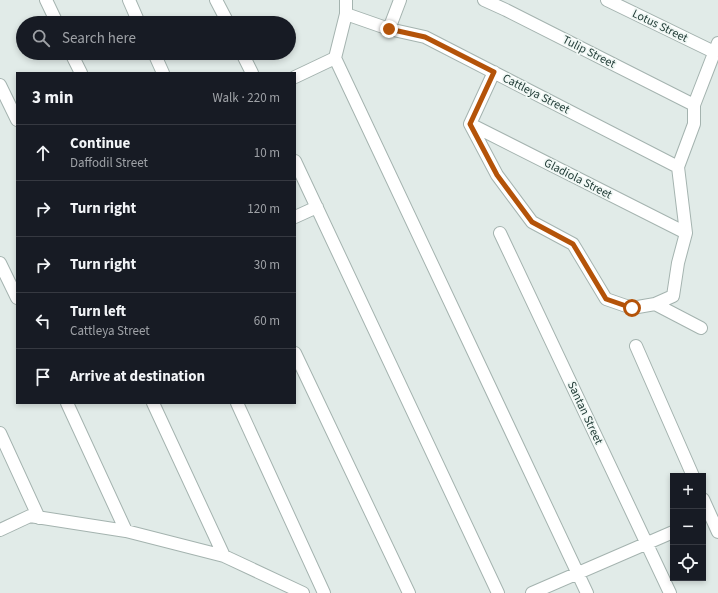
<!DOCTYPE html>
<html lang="en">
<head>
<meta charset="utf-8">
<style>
	body { margin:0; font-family:"Source Sans 3",sans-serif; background:#242831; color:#f1f3f6 }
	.controls { position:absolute; right:12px; bottom:12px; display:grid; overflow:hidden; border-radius:0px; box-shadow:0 2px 6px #0003 }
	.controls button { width:36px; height:36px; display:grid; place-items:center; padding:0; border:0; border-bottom:1px solid #363941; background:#171b24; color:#f1f3f6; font:20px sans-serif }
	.stop { position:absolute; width:12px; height:12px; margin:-9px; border:3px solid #b45309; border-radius:50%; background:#fff }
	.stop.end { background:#b45309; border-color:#fff; box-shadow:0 1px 4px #0008 }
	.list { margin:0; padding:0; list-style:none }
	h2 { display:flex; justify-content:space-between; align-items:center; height:52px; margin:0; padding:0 16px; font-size:17px }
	h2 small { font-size:13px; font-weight:400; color:#9ea1a6 }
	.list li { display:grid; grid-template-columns:26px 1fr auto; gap:12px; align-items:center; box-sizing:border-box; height:56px; padding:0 16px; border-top:1px solid #363941 }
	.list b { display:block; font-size:15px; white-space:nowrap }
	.list p { margin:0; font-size:13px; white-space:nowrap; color:#9ea1a6 }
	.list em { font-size:13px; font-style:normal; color:#9ea1a6 }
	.icon { flex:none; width:22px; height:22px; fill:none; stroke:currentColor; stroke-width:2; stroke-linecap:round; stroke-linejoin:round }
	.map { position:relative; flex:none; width:718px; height:593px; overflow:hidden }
	.search { position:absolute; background:#171b24; box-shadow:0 2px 6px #0003; left:16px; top:16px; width:280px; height:44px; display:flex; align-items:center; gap:10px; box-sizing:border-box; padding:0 14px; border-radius:22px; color:#9ea1a6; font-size:15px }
	.panel { position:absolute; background:#171b24; box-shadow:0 2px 6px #0003; left:16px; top:72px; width:280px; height:332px; border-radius:0px }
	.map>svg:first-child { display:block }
</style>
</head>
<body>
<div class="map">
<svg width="718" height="593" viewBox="0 0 718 593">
	<rect width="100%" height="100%" fill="#e1ebe8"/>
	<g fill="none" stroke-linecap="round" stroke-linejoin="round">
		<g stroke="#a4b3af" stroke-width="14">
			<path id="minor" d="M46,0L57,23
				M129,0L139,23
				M216,0L228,23
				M484,0L506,10L694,105
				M607,0L714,52
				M346,14L389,29L425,37L678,167
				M389,29L400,0
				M71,53L81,73
				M154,53L163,73
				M242,53L252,73
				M335,58L587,593
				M335,58L346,14V0
				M494,72L470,124L497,175L532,222L573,244L606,299L632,308L655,304L673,296L678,263L686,233L678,167L694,124V105L718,43
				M295,77L335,58
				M0,85L17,120
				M470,124L686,233
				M295,161L498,593
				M295,217L317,207
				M500,233L670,593
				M0,263L17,298
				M655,304L701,328
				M636,346L693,476
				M295,353L409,593
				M67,403L126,531
				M153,403L224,556
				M237,403L324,593
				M0,433L39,518
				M703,499L718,532
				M0,530L30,516L126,531L224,556L303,593
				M532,593L673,532"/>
		</g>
		<use href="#minor" stroke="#fff" stroke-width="12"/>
	</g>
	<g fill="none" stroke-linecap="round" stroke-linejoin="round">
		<path stroke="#b45309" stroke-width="5" d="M389,29L425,37L494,72L470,124L497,175L532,222L573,244L606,299L632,308"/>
	</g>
	<g text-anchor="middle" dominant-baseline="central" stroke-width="3.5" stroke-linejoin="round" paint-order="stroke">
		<g font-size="12" fill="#213c37" stroke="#f1f8f5">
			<text transform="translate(660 26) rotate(26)">Lotus Street</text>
			<text transform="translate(589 52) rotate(27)">Tulip Street</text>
			<text transform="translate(536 94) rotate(27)">Cattleya Street</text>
			<text transform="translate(578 179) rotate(27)">Gladiola Street</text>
			<text transform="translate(585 413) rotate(65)">Santan Street</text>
		</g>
	</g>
</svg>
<div class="controls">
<button>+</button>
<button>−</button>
<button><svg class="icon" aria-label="locate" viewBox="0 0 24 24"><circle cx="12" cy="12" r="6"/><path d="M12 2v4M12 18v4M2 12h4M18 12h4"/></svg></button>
</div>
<div class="stop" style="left:632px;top:308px"></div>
<div class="stop end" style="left:389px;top:29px"></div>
<div class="search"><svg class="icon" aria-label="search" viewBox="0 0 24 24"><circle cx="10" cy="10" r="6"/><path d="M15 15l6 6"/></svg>Search here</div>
<section class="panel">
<h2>3 min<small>Walk · 220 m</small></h2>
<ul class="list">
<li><svg class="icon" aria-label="ahead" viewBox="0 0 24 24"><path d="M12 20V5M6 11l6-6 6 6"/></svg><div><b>Continue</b><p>Daffodil Street</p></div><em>10 m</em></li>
<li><svg class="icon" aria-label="right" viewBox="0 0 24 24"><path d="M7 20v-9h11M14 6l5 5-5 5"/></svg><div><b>Turn right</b></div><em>120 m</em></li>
<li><svg class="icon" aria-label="right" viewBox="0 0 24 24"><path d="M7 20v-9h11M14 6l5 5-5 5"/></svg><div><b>Turn right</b></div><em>30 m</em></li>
<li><svg class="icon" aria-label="left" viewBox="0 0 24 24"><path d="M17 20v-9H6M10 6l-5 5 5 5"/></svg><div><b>Turn left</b><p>Cattleya Street</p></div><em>60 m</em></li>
<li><svg class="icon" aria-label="arrive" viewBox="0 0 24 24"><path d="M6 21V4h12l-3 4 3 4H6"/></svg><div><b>Arrive at destination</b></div></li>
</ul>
</section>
</div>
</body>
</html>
